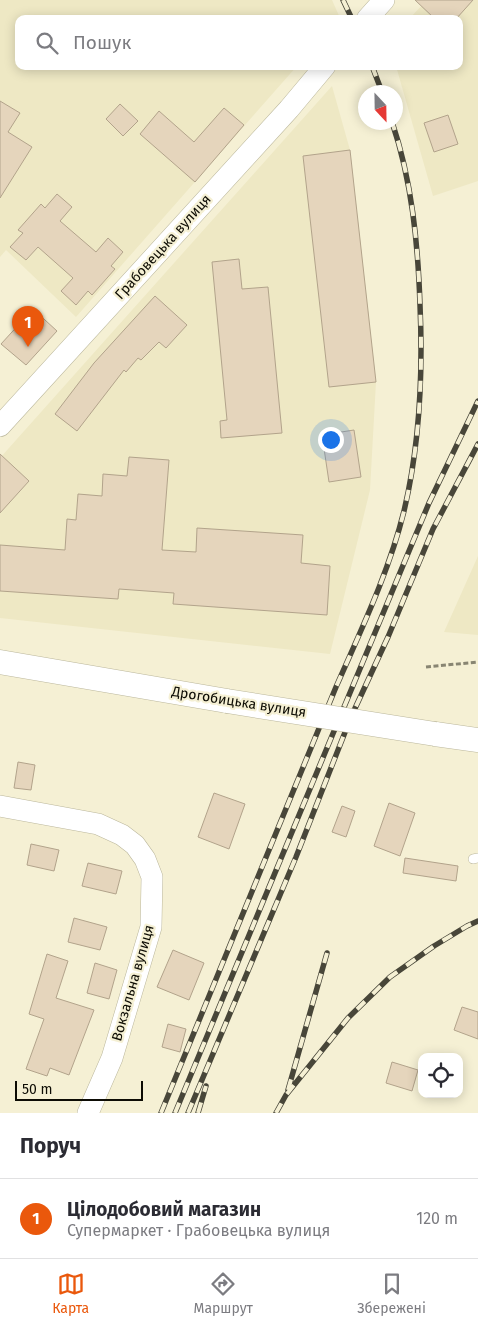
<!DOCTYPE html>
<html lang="uk">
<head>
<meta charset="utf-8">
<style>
	body { margin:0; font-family:"Fira Sans",sans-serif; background:#f7f7f7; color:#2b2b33 }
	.controls { position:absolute; right:15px; bottom:15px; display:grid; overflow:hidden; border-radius:10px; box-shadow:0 2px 12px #0003 }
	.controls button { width:45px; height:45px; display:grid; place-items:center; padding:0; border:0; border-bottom:1px solid #e1e1e2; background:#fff; color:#2b2b33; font:25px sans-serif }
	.compass { position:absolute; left:358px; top:85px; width:45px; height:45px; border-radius:50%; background:#fff; box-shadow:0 2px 12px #0003; rotate:158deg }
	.scale { position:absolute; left:15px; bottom:12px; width:128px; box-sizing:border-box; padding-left:5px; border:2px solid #0d0c04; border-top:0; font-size:14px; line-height:18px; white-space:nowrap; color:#0d0c04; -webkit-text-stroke:4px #f5f0d4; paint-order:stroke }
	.you { position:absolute; left:330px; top:439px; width:18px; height:18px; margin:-12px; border:4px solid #fff; border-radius:50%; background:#1a73e8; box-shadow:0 0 0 8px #1a73e833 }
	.badge { display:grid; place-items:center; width:32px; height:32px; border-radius:50%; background:#ea580c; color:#fff; font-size:16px; font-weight:700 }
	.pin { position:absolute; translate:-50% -41px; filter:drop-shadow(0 1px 2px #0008) }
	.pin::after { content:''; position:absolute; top:26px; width:18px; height:15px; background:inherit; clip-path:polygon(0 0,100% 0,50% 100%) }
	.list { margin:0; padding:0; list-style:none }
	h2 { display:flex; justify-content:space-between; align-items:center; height:65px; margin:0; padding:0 20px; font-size:21px }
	h2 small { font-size:16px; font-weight:400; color:#7c7c81 }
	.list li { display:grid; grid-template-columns:32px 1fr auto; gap:15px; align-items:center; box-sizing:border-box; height:80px; padding:0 20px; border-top:1px solid #e1e1e2 }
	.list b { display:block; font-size:19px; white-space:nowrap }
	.list p { margin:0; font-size:16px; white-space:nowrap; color:#7c7c81 }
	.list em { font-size:16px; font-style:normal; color:#7c7c81 }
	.icon { flex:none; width:28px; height:28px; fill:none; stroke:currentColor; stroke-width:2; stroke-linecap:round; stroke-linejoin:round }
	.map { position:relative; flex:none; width:478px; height:1113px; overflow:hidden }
	.search { position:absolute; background:#fff; box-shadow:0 2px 12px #0003; left:15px; right:15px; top:15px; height:55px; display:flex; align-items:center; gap:12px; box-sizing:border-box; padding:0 18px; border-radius:10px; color:#7c7c81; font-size:19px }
	.sheet { height:145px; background:#fff }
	nav { display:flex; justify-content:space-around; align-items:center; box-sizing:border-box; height:70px; border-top:1px solid #e1e1e2; background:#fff; font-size:14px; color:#7c7c81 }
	nav a { display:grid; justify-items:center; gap:2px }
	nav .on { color:#ea580c }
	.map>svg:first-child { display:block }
</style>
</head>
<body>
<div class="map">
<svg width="478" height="1113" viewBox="0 0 478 1113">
	<rect width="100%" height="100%" fill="#f5f0d4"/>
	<path fill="#eee8c4" d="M0,0H332L340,18L19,19V66H297L76,317L6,250L0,257Z
		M427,0H478V181L433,196L396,66H459V19H409Z
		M332,86L350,150L376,382L370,490L330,654L0,618V458Z
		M478,556V635L444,632Z"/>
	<path fill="#e5d5bc" stroke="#b2a38b" d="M415,0H473L456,19H435Z
		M0,101L20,113L8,132L32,147L0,198Z
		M120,104L138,121L123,136L106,119Z
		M224,108L244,125L195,182L140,134L159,111L194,142Z
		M448,115L458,144L434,152L424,123Z
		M350,150L376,382L329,387L303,156Z
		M57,194L72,207L60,221L96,252L108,238L123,252L111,266L115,269L92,295L88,291L76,305L61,291L73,278L38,247L26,260L10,247L23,233L18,230L41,204L45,208Z
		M239,259L242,289L268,287L282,433L221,438L220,421L227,420L212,262Z
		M155,296L187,325L166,348L159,342L141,360L138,358L126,372L124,370L77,431L55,414L94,363Z
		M33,309L57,331L26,365L1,344Z
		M354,430L361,477L329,482L322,435Z
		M0,454L29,481L0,513Z
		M129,457L169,460L162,550L196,552L197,528L303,535L301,563L330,566L327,615L173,604L174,593L119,589L118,599L0,591V545L65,550L67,519L76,520L78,494L102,496L103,474L127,476Z
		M18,762L35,765L31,790L14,788Z
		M214,793L245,804L229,849L198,837Z
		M389,803L415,813L400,856L374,846Z
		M342,806L355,811L346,837L332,832Z
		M31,844L59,850L54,871L27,865Z
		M405,858L458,866L456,881L403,873Z
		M88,863L122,871L116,894L82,886Z
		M74,918L107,927L100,950L68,942Z
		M173,950L204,963L189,1000L157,987Z
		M47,954L68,961L56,998L94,1010L69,1075L50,1068L47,1076L26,1069L44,1019L29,1014Z
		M95,963L117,970L109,999L87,993Z
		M462,1007L478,1012V1039L454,1030Z
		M168,1024L186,1029L180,1052L162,1047Z
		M392,1062L418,1070L412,1091L386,1083Z"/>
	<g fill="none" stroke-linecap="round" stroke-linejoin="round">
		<g stroke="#bbb79c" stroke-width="10">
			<path id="service" d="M473,859L478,858"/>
		</g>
		<g stroke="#bbb79c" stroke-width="22">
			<path id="tertiary" d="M367,19L384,0
				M0,426L289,109L325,66
				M0,806L98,824L122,835L135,845L145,859L152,877L151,927L112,1058L88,1113"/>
		</g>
		<g stroke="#bbb79c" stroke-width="25">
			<path id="secondary" d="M0,662L227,701
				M435,734L478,740"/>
		</g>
		<path stroke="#888572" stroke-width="3" stroke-dasharray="5 2.5" stroke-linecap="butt" d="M426,667L478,662"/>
		<use href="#service" stroke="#fff" stroke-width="9"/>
		<use href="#tertiary" stroke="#fff" stroke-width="21"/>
		<use href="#secondary" stroke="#fff" stroke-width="24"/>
		<g stroke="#484639" stroke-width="5.5">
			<path id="rail" d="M343,0L352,19
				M372,66L382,92
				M288,1090L327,953
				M161,1113L336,687C361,630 389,572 404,511C420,444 423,374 420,305C418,244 412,181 392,122
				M175,1113L429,503L478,401
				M188,1113L296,857L351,717L388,637L433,529L478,444
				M198,1113L206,1086
				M276,1113L286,1095L348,1018L390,977L434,946L467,926L478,921"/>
		</g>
		<use href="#rail" stroke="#f5f0d4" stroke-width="4" stroke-dasharray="11" stroke-linecap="butt"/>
		<g stroke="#bbb79c" stroke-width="25" stroke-linecap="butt">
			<path id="secondary-bridge" d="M227,701L435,734"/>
		</g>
		<use href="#secondary-bridge" stroke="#fff" stroke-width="24"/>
	</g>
	<g text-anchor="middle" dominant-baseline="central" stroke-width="4.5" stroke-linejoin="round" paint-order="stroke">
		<g font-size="14" fill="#0d0c04" stroke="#f5f0d4">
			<text transform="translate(163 247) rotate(-48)">Грабовецька вулиця</text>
			<text transform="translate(239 702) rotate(9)">Дрогобицька вулиця</text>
			<text transform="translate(133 983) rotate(-74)">Вокзальна вулиця</text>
		</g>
	</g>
</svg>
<div class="controls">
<button><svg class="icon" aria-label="locate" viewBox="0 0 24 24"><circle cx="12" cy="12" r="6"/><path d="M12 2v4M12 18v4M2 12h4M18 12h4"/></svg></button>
</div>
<svg class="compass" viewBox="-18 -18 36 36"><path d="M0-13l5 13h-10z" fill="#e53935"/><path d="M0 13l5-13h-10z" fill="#7c7c81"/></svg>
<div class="scale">50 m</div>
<div class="you"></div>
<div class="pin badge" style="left:28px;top:347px">1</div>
<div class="search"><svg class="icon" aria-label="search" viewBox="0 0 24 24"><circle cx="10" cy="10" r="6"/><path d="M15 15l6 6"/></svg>Пошук</div>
</div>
<section class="sheet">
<h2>Поруч<small></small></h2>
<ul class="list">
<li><span class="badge">1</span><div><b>Цілодобовий магазин</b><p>Супермаркет · Грабовецька вулиця</p></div><em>120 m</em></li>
</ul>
</section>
<nav>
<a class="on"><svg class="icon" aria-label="map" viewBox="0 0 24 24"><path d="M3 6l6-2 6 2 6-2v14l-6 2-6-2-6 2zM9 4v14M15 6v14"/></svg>Карта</a>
<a><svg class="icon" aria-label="directions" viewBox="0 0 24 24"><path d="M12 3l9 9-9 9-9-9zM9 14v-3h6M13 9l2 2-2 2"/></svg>Маршрут</a>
<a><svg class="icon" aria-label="saved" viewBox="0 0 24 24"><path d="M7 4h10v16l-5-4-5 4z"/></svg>Збережені</a>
</nav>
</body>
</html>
